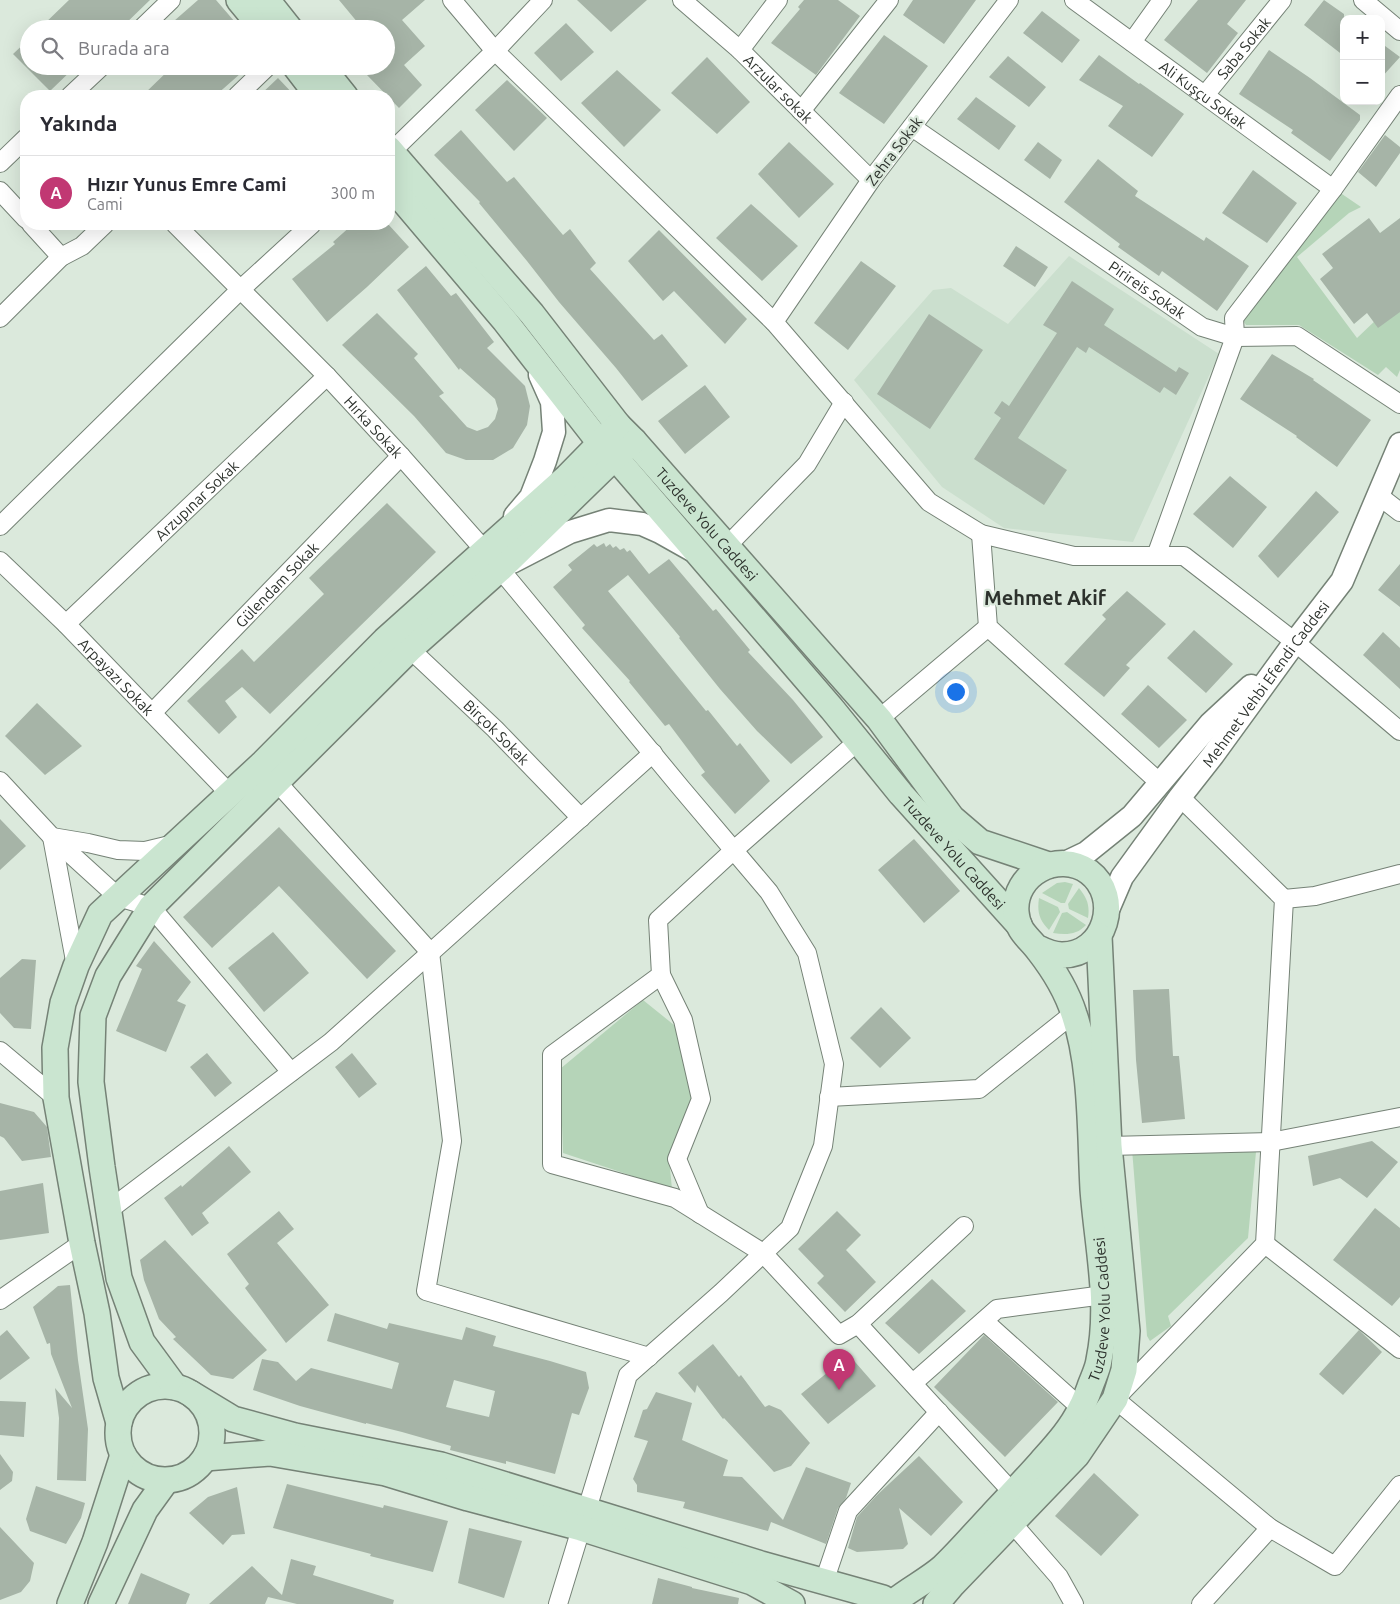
<!DOCTYPE html>
<html lang="tr">
<head>
<meta charset="utf-8">
<style>
	body { margin:0; font-family:Ubuntu,sans-serif; background:#f7f7f7; color:#2b2b33 }
	.controls { position:absolute; right:15px; top:15px; display:grid; overflow:hidden; border-radius:10px; box-shadow:0 5px 20px #0002 }
	.controls button { width:45px; height:45px; display:grid; place-items:center; padding:0; border:0; border-bottom:1px solid #e1e1e2; background:#fff; color:#2b2b33; font:25px sans-serif }
	.you { position:absolute; left:955px; top:691px; width:18px; height:18px; margin:-12px; border:4px solid #fff; border-radius:50%; background:#1a73e8; box-shadow:0 0 0 8px #1a73e833 }
	.badge { display:grid; place-items:center; width:32px; height:32px; border-radius:50%; background:#c13873; color:#fff; font-size:16px; font-weight:700 }
	.pin { position:absolute; translate:-50% -41px; filter:drop-shadow(0 1px 2px #0008) }
	.pin::after { content:''; position:absolute; top:26px; width:18px; height:15px; background:inherit; clip-path:polygon(0 0,100% 0,50% 100%) }
	.list { margin:0; padding:0; list-style:none }
	h2 { display:flex; justify-content:space-between; align-items:center; height:65px; margin:0; padding:0 20px; font-size:21px }
	h2 small { font-size:16px; font-weight:400; color:#7c7c81 }
	.list li { display:grid; grid-template-columns:32px 1fr auto; gap:15px; align-items:center; box-sizing:border-box; height:75px; padding:0 20px; border-top:1px solid #e1e1e2 }
	.list b { display:block; font-size:19px; white-space:nowrap }
	.list p { margin:0; font-size:16px; white-space:nowrap; color:#7c7c81 }
	.list em { font-size:16px; font-style:normal; color:#7c7c81 }
	.icon { flex:none; width:28px; height:28px; fill:none; stroke:currentColor; stroke-width:2; stroke-linecap:round; stroke-linejoin:round }
	.map { position:relative; flex:none; width:1400px; height:1604px; overflow:hidden }
	.search { position:absolute; background:#fff; box-shadow:0 5px 20px #0002; left:20px; top:20px; width:375px; height:55px; display:flex; align-items:center; gap:12px; box-sizing:border-box; padding:0 18px; border-radius:28px; color:#7c7c81; font-size:19px }
	.panel { position:absolute; background:#fff; box-shadow:0 5px 20px #0002; left:20px; top:90px; width:375px; height:140px; border-radius:20px }
	.map>svg:first-child { display:block }
</style>
</head>
<body>
<div class="map">
<svg width="1400" height="1604" viewBox="0 0 1400 1604">
	<rect width="100%" height="100%" fill="#dbe9dc"/>
	<path fill="#cbdfce" d="M1069,256L1219,354L1133,542L1004,528L942,487L854,380L933,290L951,288L1008,324Z"/>
	<path fill="#b5d4b8" d="M1339,192L1361,207L1349,213L1297,257L1357,338L1377,319L1400,302V370L1397,377L1386,367L1378,375L1299,325H1246L1242,319Z
		M1065,882L1073,884L1065,903H1061L1042,893L1057,883Z
		M1079,888C1087,898 1090,905 1088,918L1069,909L1068,904Z
		M1039,898L1058,907L1060,912L1049,930C1039,920 1037,912 1039,898Z
		M1067,912L1086,925C1077,935 1066,935 1053,933L1062,913Z
		M643,1000L679,1029L693,1103L669,1158L672,1189L563,1153L560,1069Z
		M1132,1149L1256,1152L1248,1238L1168,1316L1171,1326L1150,1341L1147,1336Z"/>
	<path fill="#a6b4a7" fill-rule="evenodd" d="M69,0H150L120,29H39Z
		M198,0H216L241,29H181L174,21Z
		M339,0H425L402,20L425,46L404,65L422,85L399,108L366,74L375,66H386V29H363Z
		M577,0H647L611,32Z
		M804,0H838L860,16L816,75L771,43L800,9L798,7Z
		M913,0H976L944,44L903,15Z
		M1198,0H1246L1227,24L1238,33L1207,73L1164,40Z
		M1324,0L1344,14V56L1304,25Z
		M1042,11L1080,40L1062,63L1023,33Z
		M566,23L594,52L561,81L534,53Z
		M884,35L928,66L884,124L839,93Z
		M29,39V66H76L50,91L13,54Z
		M1381,43L1400,57L1381,78Z
		M1269,50L1310,78L1360,115V120L1330,161L1291,133L1293,130L1239,94Z
		M1099,55L1139,84L1140,83L1184,114L1152,157L1108,126L1123,106L1079,80Z
		M1008,56L1046,87L1029,107L989,77Z
		M707,57L750,102L717,134L671,93Z
		M173,66H249L215,96H142Z
		M617,70L661,110L624,147L581,103Z
		M278,78L295,96H259Z
		M507,80L547,118L514,151L475,110Z
		M976,97L1016,126L999,150L957,119Z
		M461,130L507,182L514,177L563,235L570,229L596,263L590,269L654,340L662,334L688,366L642,401L616,368L559,302L527,261L479,203L480,202L434,155Z
		M1385,135L1400,147V153L1376,187L1358,172Z
		M789,142L834,184L799,218L758,174Z
		M1038,142L1062,160L1050,179L1024,160Z
		M1098,159L1138,191L1135,196L1204,241L1206,237L1249,266L1217,311L1162,271L1159,276L1118,247L1120,244L1064,202Z
		M1253,170L1297,203L1267,243L1222,213Z
		M751,204L798,246L762,281L716,238Z
		M1369,218L1380,233L1400,218V312L1378,328L1367,313L1354,324L1320,279L1333,268L1322,254Z
		M353,224H388L409,247L367,287L327,322L292,279L335,244L333,242Z
		M659,230L747,319L725,344L674,291L663,301L628,261Z
		M1016,246L1048,267L1035,287L1003,266Z
		M861,261L896,286L848,350L814,323Z
		M426,266L451,296L456,293L494,342L487,348L525,386L530,406L527,425L513,448L493,460H466L446,453L414,416L342,345L377,313L418,354L414,358L444,393L439,396L467,427L477,431L488,427L495,419L498,409L495,399L460,368L459,370L397,290Z
		M1072,281L1114,309L1104,325L1176,372L1179,367L1189,373L1176,395L1164,387L1160,393L1089,347L1086,353L1077,347L1018,438L1067,470L1044,505L974,459L1001,418L994,413L1002,401L1009,406L1057,333L1043,325Z
		M929,314L983,350L930,429L877,394Z
		M1272,354L1314,379L1313,380L1371,420L1337,467L1296,437L1297,436L1240,399Z
		M705,385L730,417L685,454L658,421Z
		M1230,476L1267,507L1233,548L1193,514Z
		M1316,491L1339,512L1278,578L1258,556Z
		M387,503L436,552L270,714L242,687L225,701L237,717L219,734L187,701L242,649L254,662L324,594L309,578Z
		M604,543L606,547L610,544L613,548L616,546L620,550L624,548L627,552L630,550L649,574L669,559L713,611L716,609L750,650L748,652L793,700L823,737L791,764L757,731L720,689L679,638L680,637L628,575L608,591L706,711L708,710L737,746L740,743L770,781L735,814L701,775L705,772L669,724L665,726L629,682L630,681L582,628L585,625L553,587L572,570L568,565L594,544L597,547Z
		M1400,564V607L1378,590Z
		M1127,591L1166,624L1126,665L1130,668L1104,697L1064,664L1106,619L1102,615Z
		M1194,630L1233,664L1206,693L1167,658Z
		M1383,632L1400,648V689L1363,655Z
		M1148,685L1187,720L1159,748L1121,714Z
		M37,703L82,746L45,775L5,736Z
		M0,819L26,846L0,870Z
		M279,827L396,951L367,979L279,886L212,948L183,917Z
		M914,839L960,891L924,923L878,870Z
		M273,932L309,973L264,1012L228,968Z
		M154,941L191,982L177,1001L186,1005L166,1052L116,1031L142,969L136,966Z
		M22,959L36,960L31,1029L14,1028L0,1013V978Z
		M1169,989L1173,1056H1179L1185,1119L1142,1123L1136,1060L1133,990Z
		M881,1007L911,1038L880,1068L850,1038Z
		M207,1053L232,1083L215,1097L190,1067Z
		M352,1053L377,1084L359,1098L335,1067Z
		M0,1103L34,1112L47,1127L51,1157L22,1161L4,1138L0,1136Z
		M1372,1141L1398,1162L1367,1198L1340,1178L1313,1186L1308,1156Z
		M229,1146L251,1172L202,1213L209,1223L192,1236L164,1198L181,1185L182,1187Z
		M43,1183L49,1233L0,1240V1191Z
		M1375,1208L1400,1228V1297L1392,1306L1333,1260Z
		M279,1211L294,1229L277,1243L329,1305L286,1343L245,1288L249,1284L227,1254Z
		M837,1211L861,1235L846,1250L876,1282L845,1312L817,1283L824,1276L798,1249Z
		M165,1240L267,1350L233,1379L211,1375L173,1339L176,1337L159,1319L144,1280L140,1260Z
		M932,1279L966,1311L919,1354L885,1323Z
		M70,1285L78,1360L88,1429L86,1481L57,1480L59,1418L55,1388L72,1408L51,1354L50,1343L47,1344L33,1307L58,1286Z
		M335,1313L387,1329L389,1323L462,1340L466,1327L496,1336L493,1346L550,1361L586,1372L589,1388L579,1415L572,1413L555,1474L506,1461V1464L450,1450L451,1446L402,1432L366,1423V1424L300,1406L253,1390L262,1359L278,1362L296,1381L311,1368L392,1389L399,1363L327,1341ZM454,1380L495,1391L489,1417L446,1407Z
		M7,1330L30,1358L0,1380V1336Z
		M1359,1330L1382,1352L1343,1395L1319,1374Z
		M984,1335L1058,1402L1005,1457L934,1387Z
		M713,1344L739,1377L741,1375L765,1407L769,1405L781,1410L810,1443L791,1466L774,1472L724,1418L723,1419L697,1385L695,1393L678,1373Z
		M849,1355L876,1386L828,1424L801,1394Z
		M656,1392L692,1403L682,1440L728,1460L723,1476L742,1477L783,1520L806,1467L851,1483L846,1498L838,1508L826,1544L771,1522L768,1531L683,1508L685,1502L637,1492V1485L633,1479L648,1441L634,1437L643,1410L647,1409Z
		M0,1401L26,1402L24,1437L0,1435Z
		M0,1454L13,1472L12,1481L0,1490Z
		M919,1456L963,1502L931,1536L899,1508L908,1544L903,1549L857,1552L848,1548L857,1517L876,1496Z
		M1094,1473L1139,1515L1101,1556L1055,1516Z
		M287,1484L383,1508L384,1505L448,1521L433,1572L370,1556L371,1554L273,1528Z
		M36,1486L85,1503L81,1518L66,1544L30,1531L26,1519Z
		M237,1487L245,1534L232,1535L223,1545L189,1513L208,1497Z
		M0,1527L34,1563L30,1581L21,1592L0,1600Z
		M469,1528L522,1541L504,1598L458,1583Z
		M291,1559L316,1566L313,1575L394,1600L393,1604H297L268,1597L265,1604H209L252,1566L282,1595Z
		M141,1573L190,1594L186,1604H128Z
		M658,1578L692,1587V1588L739,1598L738,1604H652Z"/>
	<g fill="none" stroke-linecap="round" stroke-linejoin="round">
		<g stroke="#758276" stroke-width="20">
			<g id="minor">
				<path d="M452,0L495,51L774,322"/>
				<path id="s1" d="M682,0L740,50L871,180"/>
				<path d="M1009,0L871,180L774,322L929,502L981,534L1074,556H1184L1295,642L1400,731"/>
				<path id="s2" d="M1074,0L1333,189"/>
				<path d="M1363,0L1400,31"/>
				<path d="M141,29L171,0"/>
				<path d="M1132,42L1162,0"/>
				<path d="M740,50L778,0"/>
				<path id="s3" d="M1205,95L1282,0"/>
				<path d="M70,96L102,66"/>
				<path d="M237,96L268,66"/>
				<path d="M801,111L889,0"/>
				<path id="s4" d="M912,127L1202,327L1235,337L1297,336L1400,404"/>
				<path d="M389,154L495,51L543,0"/>
				<path d="M0,163L26,138"/>
				<path d="M0,191L26,219"/>
				<path d="M31,224L61,257"/>
				<path id="s5" d="M175,224L327,376L401,456L486,552L681,788L769,892L807,953L834,1064L823,1146L790,1228L721,1293L628,1375L558,1604"/>
				<path d="M0,318L61,257L82,246L105,224"/>
				<path d="M1379,496L1400,512"/>
				<path d="M0,526L241,289L312,224"/>
				<path d="M981,534L988,627L1160,783"/>
				<path d="M726,547L807,464L844,402"/>
				<path d="M1156,556L1235,337L1234,318L1333,189L1400,95"/>
				<path id="s6" d="M0,561L66,624L229,793"/>
				<path id="s7" d="M66,624L327,376"/>
				<path id="s8" d="M410,649L495,729L581,818"/>
				<path id="s9" d="M152,713L401,456"/>
				<path d="M879,719L988,627"/>
				<path d="M858,741L734,850L658,920L661,975L552,1055V1164L675,1198L763,1253L839,1335L858,1324L964,1226"/>
				<path d="M0,781L52,837L118,897L151,907L291,1072"/>
				<path d="M276,781L430,952L452,1141L426,1291L649,1357"/>
				<path d="M1180,797L1284,899L1265,1244L1115,1399L1270,1528L1335,1566L1400,1485"/>
				<path d="M1284,899L1315,896L1400,874"/>
				<path d="M76,966L52,837L88,843L118,850L145,851L174,844"/>
				<path d="M661,975L683,1020L701,1099L677,1159L700,1214"/>
				<path d="M0,1051L56,1098"/>
				<path d="M829,1097L979,1089L1074,1013"/>
				<path d="M1109,1146L1271,1142L1400,1117"/>
				<path d="M109,1210L331,1042L653,753"/>
				<path d="M1265,1244L1400,1349"/>
				<path d="M0,1300L82,1243"/>
				<path d="M984,1321L1081,1408"/>
				<path d="M858,1324L1013,1493"/>
				<path d="M913,1383L997,1309L1104,1295"/>
				<path d="M1012,1523L1059,1577L1074,1604"/>
				<path d="M824,1582L848,1511L939,1412"/>
				<path d="M1201,1604L1270,1528"/>
			</g>
		</g>
		<g stroke="#758276" stroke-width="25">
			<g id="tertiary">
				<path d="M515,516L531,497L545,461L554,432L552,402L540,375"/>
				<path d="M512,562L570,532L609,520L642,524L660,532L692,550"/>
				<path d="M1065,863L1086,853L1132,816L1210,724L1251,686"/>
				<path id="s10" d="M1107,912L1122,877L1180,797L1213,755L1295,642L1342,581L1400,444"/>
			</g>
		</g>
		<g stroke="#758276" stroke-width="28">
			<g id="secondary">
				<path d="M239,0L263,29"/>
				<path d="M267,0L290,29"/>
				<path d="M295,66L318,96"/>
				<path d="M321,66L345,96"/>
				<path id="s11" d="M389,149L532,314L618,425L634,441L879,719L952,818L980,842L1049,865"/>
				<path id="s12" d="M389,184L505,321L600,443L615,457L832,709L901,794L1019,925"/>
				<circle cx="165" cy="1433" r="47"/>
				<path d="M175,1387L142,1342L119,1278L102,1167L91,1082L93,1016L108,976L151,907L410,649L500,569L615,457L634,441"/>
				<path d="M190,1393L233,1419L295,1436L441,1465L761,1564L883,1598"/>
				<path d="M119,1423L106,1378L97,1313L82,1243L56,1098L55,1048L63,1003L76,966L100,914L262,764L385,640L567,477L618,425"/>
				<path d="M205,1458L270,1453L386,1473L468,1498L581,1528L752,1582L792,1604"/>
				<path id="s13" d="M895,1601C910,1589 928,1580 942,1568C959,1552 975,1533 992,1515C1008,1498 1025,1480 1041,1462C1056,1445 1071,1429 1081,1408C1085,1401 1088,1392 1091,1384C1094,1376 1098,1368 1099,1360C1111,1303 1097,1245 1093,1189C1090,1134 1092,1066 1074,1014C1067,992 1053,969 1039,951C1028,936 1018,933 1016,912C1013,874 1058,850 1089,872C1122,897 1106,955 1062,955C1053,955 1046,952 1038,948"/>
				<path d="M70,1604L95,1542L123,1455"/>
				<path d="M101,1604L145,1510L166,1481"/>
				<path d="M936,1604L953,1584L1077,1455L1115,1399L1124,1370L1127,1331L1109,1146L1099,936"/>
			</g>
		</g>
		<use href="#minor" stroke="#fff" stroke-width="18"/>
		<use href="#tertiary" stroke="#fff" stroke-width="22"/>
		<use href="#secondary" stroke="#cae5d0" stroke-width="25"/>
	</g>
	<g text-anchor="middle" dominant-baseline="central" stroke-width="4.5" stroke-linejoin="round" paint-order="stroke">
		<g font-size="15" fill="#2d322d" stroke="#dbe9dc">
			<text stroke="none"><textPath href="#s3" startOffset="61">Saba Sokak</textPath></text>
			<text stroke="none"><textPath href="#s1" startOffset="131">Arzular sokak</textPath></text>
			<text stroke="none"><textPath href="#s2" startOffset="160">Ali Kuşçu Sokak</textPath></text>
			<text transform="translate(894 151) rotate(-53)">Zehra Sokak</text>
			<text stroke="none"><textPath href="#s4" startOffset="286">Pirireis Sokak</textPath></text>
			<text stroke="none"><textPath href="#s5" startOffset="284">Hırka Sokak</textPath></text>
			<text stroke="none"><textPath href="#s7" startOffset="180">Arzupınar Sokak</textPath></text>
			<text stroke="none"><textPath href="#s11" startOffset="492">Tuzdeve Yolu Caddesi</textPath></text>
			<text stroke="none"><textPath href="#s9" startOffset="179">Gülendam Sokak</textPath></text>
			<text stroke="none"><textPath href="#s6" startOffset="164">Arpayazı Sokak</textPath></text>
			<text stroke="none"><textPath href="#s10" startOffset="279">Mehmet Vehbi Efendi Caddesi</textPath></text>
			<text stroke="none"><textPath href="#s8" startOffset="120">Birçok Sokak</textPath></text>
			<text stroke="none"><textPath href="#s12" startOffset="876">Tuzdeve Yolu Caddesi</textPath></text>
			<text stroke="none"><textPath href="#s13" startOffset="372">Tuzdeve Yolu Caddesi</textPath></text>
		</g>
		<g font-size="20" font-weight="bold" fill="#2d322d" stroke="#dbe9dc">
			<text x="1045" y="597">Mehmet Akif</text>
		</g>
	</g>
</svg>
<div class="controls">
<button>+</button>
<button>−</button>
</div>
<div class="you"></div>
<div class="pin badge" style="left:839px;top:1390px">A</div>
<div class="search"><svg class="icon" aria-label="search" viewBox="0 0 24 24"><circle cx="10" cy="10" r="6"/><path d="M15 15l6 6"/></svg>Burada ara</div>
<section class="panel">
<h2>Yakında<small></small></h2>
<ul class="list">
<li><span class="badge">A</span><div><b>Hızır Yunus Emre Cami</b><p>Cami</p></div><em>300 m</em></li>
</ul>
</section>
</div>
</body>
</html>
